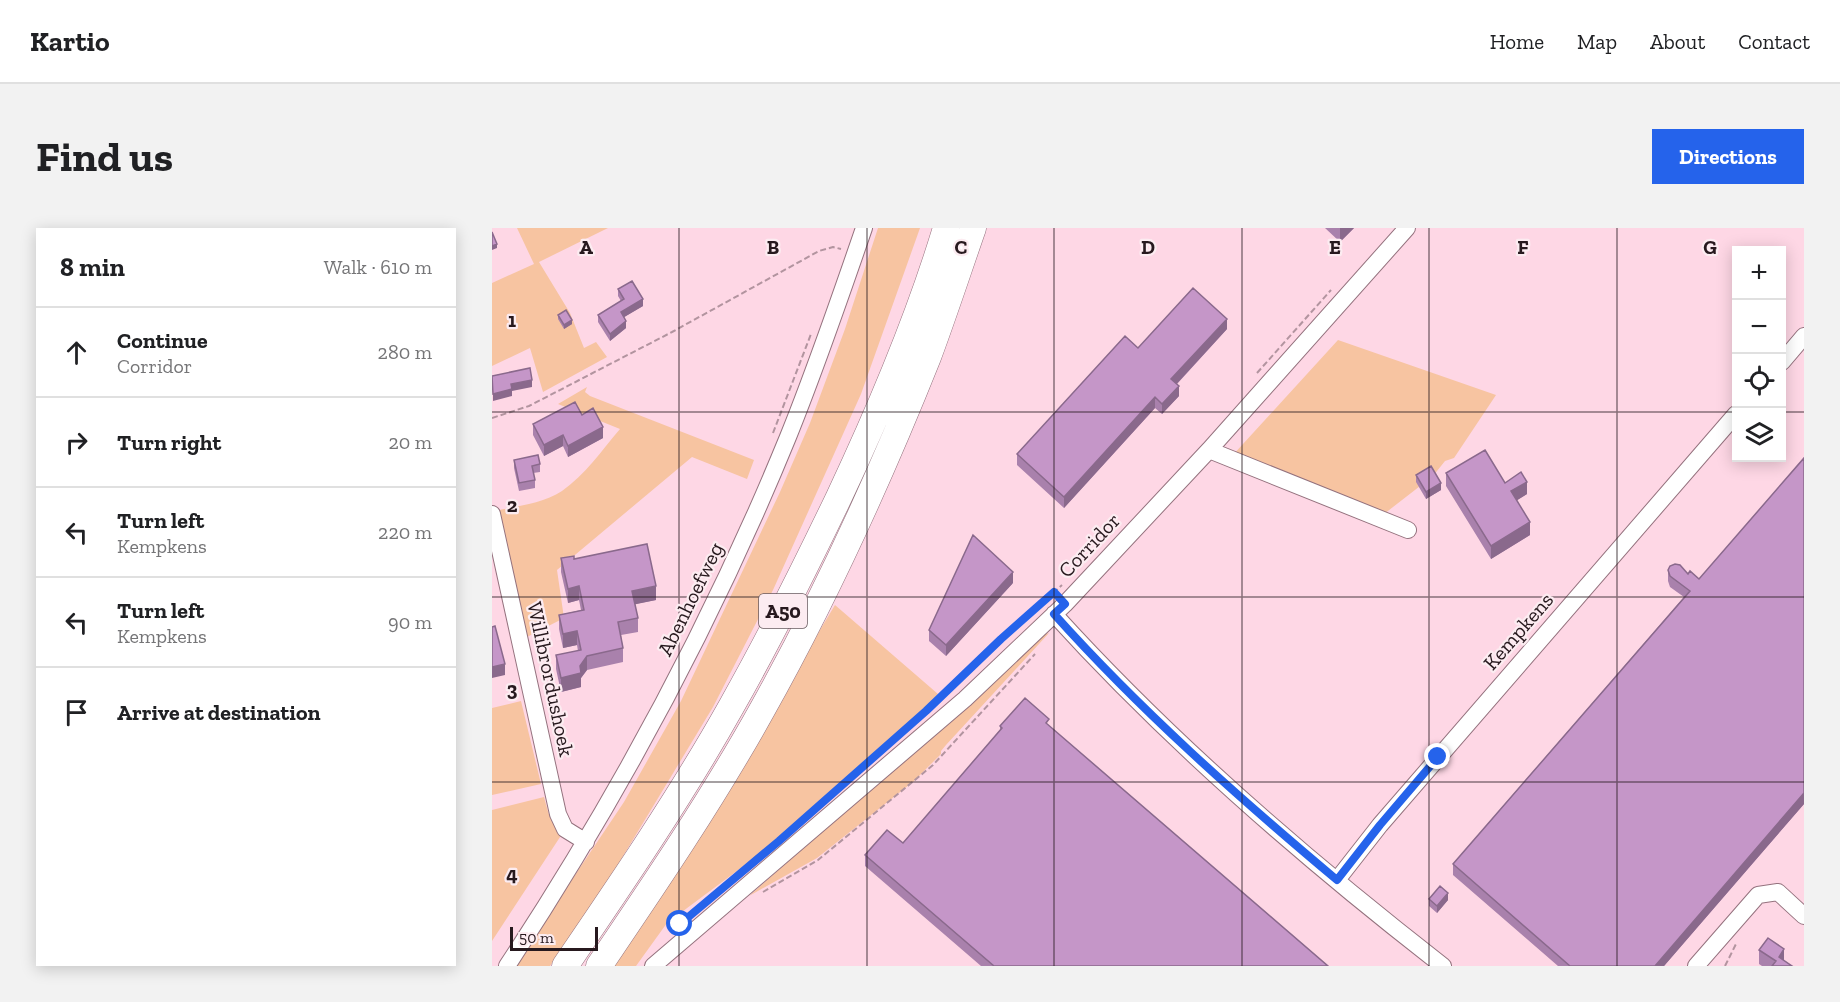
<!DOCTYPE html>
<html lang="en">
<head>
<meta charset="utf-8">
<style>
	body { margin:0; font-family:"Zilla Slab",serif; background:#f2f2f2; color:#202124 }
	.controls { position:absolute; right:18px; top:18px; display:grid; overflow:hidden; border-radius:0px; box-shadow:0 3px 15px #0003 }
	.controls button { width:54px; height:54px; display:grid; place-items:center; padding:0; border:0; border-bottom:2px solid #e0e0e0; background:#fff; color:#202124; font:30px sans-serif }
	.scale { position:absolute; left:18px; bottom:15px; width:88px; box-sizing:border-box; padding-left:6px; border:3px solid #27191e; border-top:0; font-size:16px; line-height:21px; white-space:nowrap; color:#27191e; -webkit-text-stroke:4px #fcecf1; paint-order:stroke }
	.stop { position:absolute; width:18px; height:18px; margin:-14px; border:4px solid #2563eb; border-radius:50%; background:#fff }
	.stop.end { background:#2563eb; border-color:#fff; box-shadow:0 2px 6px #0008 }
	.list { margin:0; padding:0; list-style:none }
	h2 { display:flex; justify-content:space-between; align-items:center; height:78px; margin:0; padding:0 24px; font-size:26px }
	h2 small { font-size:20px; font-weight:400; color:#757577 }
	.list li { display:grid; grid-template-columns:39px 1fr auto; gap:18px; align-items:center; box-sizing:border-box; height:90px; padding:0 24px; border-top:2px solid #e0e0e0 }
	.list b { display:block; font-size:22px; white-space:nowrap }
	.list p { margin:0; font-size:20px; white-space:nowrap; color:#757577 }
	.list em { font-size:20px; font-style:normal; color:#757577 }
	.icon { flex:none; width:33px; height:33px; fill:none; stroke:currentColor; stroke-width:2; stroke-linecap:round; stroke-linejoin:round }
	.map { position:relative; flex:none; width:1312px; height:738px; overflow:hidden; border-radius:0px }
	header { display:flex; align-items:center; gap:36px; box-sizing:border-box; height:84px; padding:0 30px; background:#fff; border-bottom:2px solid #e0e0e0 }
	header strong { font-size:28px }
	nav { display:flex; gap:33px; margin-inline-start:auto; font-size:21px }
	.intro { display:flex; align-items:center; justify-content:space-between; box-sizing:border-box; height:144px; padding:0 36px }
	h1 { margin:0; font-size:42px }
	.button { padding:15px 27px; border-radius:0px; background:#2563eb; color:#fff; font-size:21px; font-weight:700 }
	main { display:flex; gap:36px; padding:0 36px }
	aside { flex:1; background:#fff; border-radius:0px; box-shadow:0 3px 15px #0003 }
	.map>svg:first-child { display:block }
</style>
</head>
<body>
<header>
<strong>Kartio</strong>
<nav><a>Home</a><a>Map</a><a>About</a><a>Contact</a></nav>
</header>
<div class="intro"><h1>Find us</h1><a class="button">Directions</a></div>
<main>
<aside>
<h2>8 min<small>Walk · 610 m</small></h2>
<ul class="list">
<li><svg class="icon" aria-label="ahead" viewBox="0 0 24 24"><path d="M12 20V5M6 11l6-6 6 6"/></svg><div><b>Continue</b><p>Corridor</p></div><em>280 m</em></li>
<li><svg class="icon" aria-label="right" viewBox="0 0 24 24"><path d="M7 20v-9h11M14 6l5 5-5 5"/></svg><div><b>Turn right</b></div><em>20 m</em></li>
<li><svg class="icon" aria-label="left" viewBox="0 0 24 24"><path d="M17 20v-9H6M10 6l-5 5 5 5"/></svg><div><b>Turn left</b><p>Kempkens</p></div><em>220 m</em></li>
<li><svg class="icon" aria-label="left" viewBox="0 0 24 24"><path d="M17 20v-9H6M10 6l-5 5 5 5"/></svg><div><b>Turn left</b><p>Kempkens</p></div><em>90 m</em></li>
<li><svg class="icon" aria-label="arrive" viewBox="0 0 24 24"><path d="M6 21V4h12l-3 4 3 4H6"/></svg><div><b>Arrive at destination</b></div></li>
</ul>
</aside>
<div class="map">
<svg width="1312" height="738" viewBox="0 0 1312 738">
	<rect width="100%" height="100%" fill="#fed7e5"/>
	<path fill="#f7c4a1" d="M25,0H116L47,34L78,85L92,120L104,114L115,129L51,164L38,120L0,138V55L42,36Z
		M386,0H428L369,166L281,362L221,479L113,658L58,738H22L132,574L189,473L288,264L318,195L353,101Z
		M846,112L1004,167L962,230L953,233L941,248L892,286L740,228Z
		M95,159L93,164L98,168L262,232L255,251L200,229L65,342L72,390L35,409L7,282C27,278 52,275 70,263C93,247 110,222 128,201L66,176Z
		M343,377L446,466L426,488L292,608L175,695L144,738H119L170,665Z
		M557,405L454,517L449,523V526L422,553L325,630L257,668L435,512L548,408Z
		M29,473L49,556L0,567V480Z
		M52,569C56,583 58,596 70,606L0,713V582Z"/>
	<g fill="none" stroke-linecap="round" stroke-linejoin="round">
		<g stroke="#94727e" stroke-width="18">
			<path id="minor" d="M1290,134L1312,108
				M717,222L916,302
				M0,286L66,586L73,601L94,614
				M562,386C679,515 813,631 951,738
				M845,652L888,597L1244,186
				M15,738C125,571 220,395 296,209C324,140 348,70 372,0
				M161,738L473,471L573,376L717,222L915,0
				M1204,738L1266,667L1286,664L1312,688"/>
		</g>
		<g stroke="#94727e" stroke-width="27">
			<path id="highway" d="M73,738C131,653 189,568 239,479C278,410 313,340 347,269C388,182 426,93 454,0
				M107,738C164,654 221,570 270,482C334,368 388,249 436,129C452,86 466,43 481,0"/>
		</g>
		<path stroke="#b2949f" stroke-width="2" stroke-dasharray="6 3" stroke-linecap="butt" d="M765,145L839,62
			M0,190L37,178L180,104L327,23L341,19L349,21
			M281,205L319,106
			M375,535L570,357
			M271,664L326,632L441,537L543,426
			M1233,738L1244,716"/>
		<use href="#minor" stroke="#fff" stroke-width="16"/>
		<use href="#highway" stroke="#fff" stroke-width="26"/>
	</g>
	<path fill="#a981ac" d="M833,0H862L848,14Z
		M126,61L151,78L132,89L134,100L118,113L106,94V87L129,73L126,68Z
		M66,87L80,96L72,101L66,91Z
		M735,101L685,156L687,168L670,186L663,180L572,280L525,237V226L646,120Z
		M90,187L111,210L76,229L71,218L52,228L41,207V196Z
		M1312,230V576L1172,738H1066L961,647V636L1192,369L1178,359L1176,353V342L1196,346L1207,351Z
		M22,232L48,236V244L41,245L43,252V260L27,263L22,240Z
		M954,245L1013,255L1035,266L1025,272L1038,307L999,331L954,258Z
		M924,247L949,262L934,271L924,254Z
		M69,330L82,331L164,372L143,376L146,390V404L129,407L131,420V434L95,442L89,450V459L69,464L64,441V427L86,423L85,417L71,420L67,401V387L89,382L87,372L76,375L69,344Z
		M521,355L454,428L437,413V402Z
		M508,498H557L836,738H489L373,638V627L411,615L508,502Z
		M937,671L956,672L945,685L937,678Z
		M1267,722L1292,733L1300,738H1270L1267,736Z"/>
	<path fill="#8a698c" d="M848,0H862L848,14Z
		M5,16V20L0,22V18Z
		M151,71V78L129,91V84Z
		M735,91V101L679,162V151Z
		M80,92V96L72,101V97Z
		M134,93V100L118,113V106Z
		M40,152V159L20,163V168L1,173V166L19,156Z
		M687,158V168L670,186V176Z
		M663,169V180L572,280V269Z
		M111,199V210L76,229V218Z
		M71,207V218L52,228V217Z
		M1035,254V266L1019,276V263Z
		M949,255V262L934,271V264Z
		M1038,294V307L999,331V318Z
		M521,344V355L454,428V417Z
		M87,358V372L76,375V361Z
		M164,358V372L140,377V363Z
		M85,403V417L71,420V406Z
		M95,428V442L89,450V459L69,464V450L88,438Z
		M13,436V447L0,450V439Z
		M1312,565V576L1172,738H1163Z
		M956,665V672L945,685V678Z
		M1292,721V734L1287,729Z"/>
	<path fill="#c596c8" stroke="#8a698c" stroke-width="1.5" d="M0,4L5,16L0,18Z
		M140,53L151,71L129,84L134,93L118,106L106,87L132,71L126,61Z
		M701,60L735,91L679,151L687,158L670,176L663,169L572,269L525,226L633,108L646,120Z
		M74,82L80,92L72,97L66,87Z
		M38,140L40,152L19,156L20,161L1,166L0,148Z
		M83,174L90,187L101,180L111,199L76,218L71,207L52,217L41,196Z
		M993,222L1013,255L1029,244L1035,254L1019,263L1038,294L999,318L954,245Z
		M46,227L48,236L40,238L43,252L27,255L22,232Z
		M1312,230V565L1163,738H1078L961,636L1198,363L1178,348L1176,342L1178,338L1183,336L1188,337L1196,346L1198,343L1207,351Z
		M939,238L949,255L934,264L924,247Z
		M481,307L521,344L454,417L437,402Z
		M155,316L164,358L140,363L146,390L126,394L131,420L95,428L88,438L89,445L69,450L64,427L89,422L85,403L71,406L67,387L92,382L87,358L76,361L69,330L82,328V331Z
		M3,398L13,436L0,439V399Z
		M533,470L557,491L554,495L836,738H502L373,627L395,602L411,615L510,500L508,498Z
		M948,658L956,665L945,678L937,671Z
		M1276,710L1292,721L1287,729L1300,738H1280L1284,733L1267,722Z"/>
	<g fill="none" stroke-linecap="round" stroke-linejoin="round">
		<path stroke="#2563eb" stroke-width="8" d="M188,696L287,613L434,483L509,411L562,364L573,376L562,386C648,482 746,569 845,652L888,597L946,529"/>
	</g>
	<path fill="none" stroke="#27191e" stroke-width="1.5" stroke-opacity="0.55" d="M187,0V738M375,0V738M562,0V738M750,0V738M937,0V738M1125,0V738M0,184H1244M1290,184H1312M0,369H1312M0,554H1312"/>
	<g text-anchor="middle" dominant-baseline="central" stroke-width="4.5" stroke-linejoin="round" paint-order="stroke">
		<rect fill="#fcecf1" stroke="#67585d" stroke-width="1.5" x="267" y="366" width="48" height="34" rx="4.5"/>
		<g font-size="20" font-weight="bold" fill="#27191e">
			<text x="291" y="383">A50</text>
		</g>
		<g font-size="21" fill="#27191e" stroke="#fcecf1">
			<text transform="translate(597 317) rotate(-47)">Corridor</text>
			<text transform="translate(198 371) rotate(-64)">Abenhoefweg</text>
			<text transform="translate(1026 403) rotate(-49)">Kempkens</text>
			<text transform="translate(59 451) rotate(78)">Willibrordushoek</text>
		</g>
	</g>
	<g font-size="20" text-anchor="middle" font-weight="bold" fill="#27191e" stroke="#fcecf1" stroke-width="4.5" stroke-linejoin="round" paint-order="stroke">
		<text x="94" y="26">A</text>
		<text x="281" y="26">B</text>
		<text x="469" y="26">C</text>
		<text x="656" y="26">D</text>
		<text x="843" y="26">E</text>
		<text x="1031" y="26">F</text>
		<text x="1218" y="26">G</text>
		<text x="20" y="99">1</text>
		<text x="20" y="284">2</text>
		<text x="20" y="468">3</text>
		<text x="20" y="653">4</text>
	</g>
</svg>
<div class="controls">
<button>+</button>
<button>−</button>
<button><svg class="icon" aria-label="locate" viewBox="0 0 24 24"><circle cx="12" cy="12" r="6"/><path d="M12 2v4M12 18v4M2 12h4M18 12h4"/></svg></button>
<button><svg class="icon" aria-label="layers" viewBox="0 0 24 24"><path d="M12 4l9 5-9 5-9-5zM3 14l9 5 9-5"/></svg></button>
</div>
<div class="scale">50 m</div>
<div class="stop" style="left:188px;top:696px"></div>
<div class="stop end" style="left:946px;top:529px"></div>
</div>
</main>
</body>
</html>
